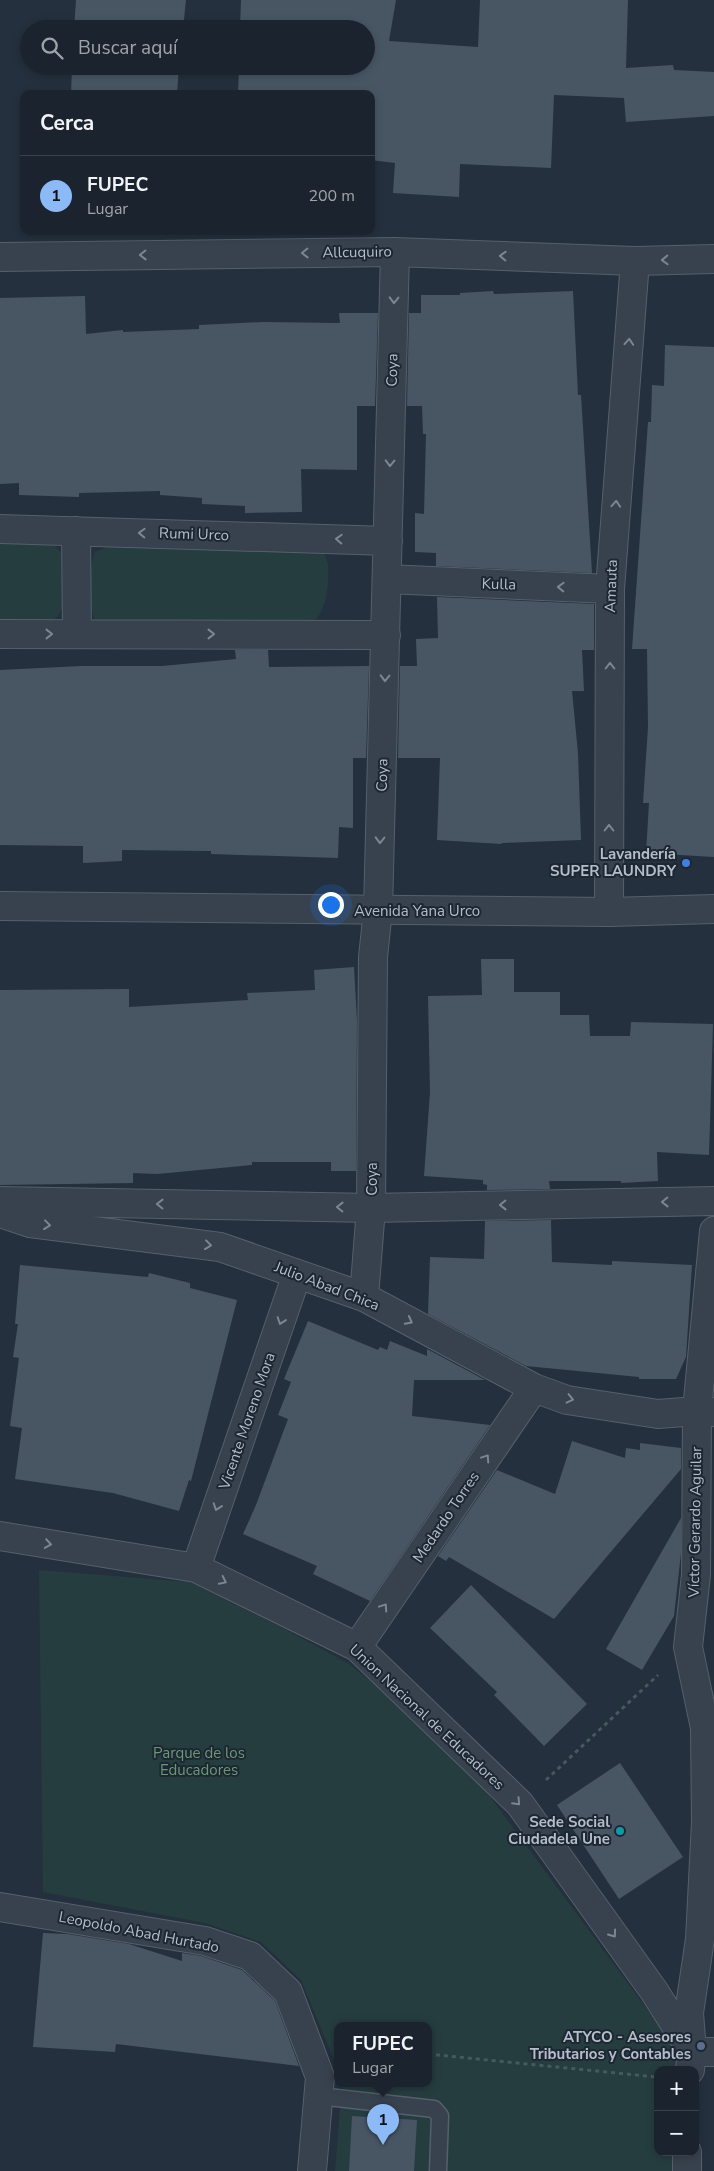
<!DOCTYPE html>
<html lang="es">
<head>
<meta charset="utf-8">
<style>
	body { margin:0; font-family:"Nunito Sans",sans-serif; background:#242c36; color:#f1f3f6 }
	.controls { position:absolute; right:15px; bottom:15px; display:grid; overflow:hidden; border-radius:10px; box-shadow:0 2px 8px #0003 }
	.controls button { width:45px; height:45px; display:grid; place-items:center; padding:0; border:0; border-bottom:1px solid #39414a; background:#1b242e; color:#f1f3f6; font:25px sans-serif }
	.you { position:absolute; left:330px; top:904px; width:18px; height:18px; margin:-12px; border:4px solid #fff; border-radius:50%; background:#1a73e8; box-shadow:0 0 0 8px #1a73e833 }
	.badge { display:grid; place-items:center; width:32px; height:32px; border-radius:50%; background:#8bbaf7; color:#111; font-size:16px; font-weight:700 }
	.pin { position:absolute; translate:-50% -41px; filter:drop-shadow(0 1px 2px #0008) }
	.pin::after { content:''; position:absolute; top:26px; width:18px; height:15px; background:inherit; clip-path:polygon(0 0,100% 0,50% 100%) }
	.popup { position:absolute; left:334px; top:2022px; width:98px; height:65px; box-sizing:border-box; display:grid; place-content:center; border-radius:10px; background:#1b242e; filter:drop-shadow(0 1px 4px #0005); font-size:16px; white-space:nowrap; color:#a0a4aa }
	.popup b { font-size:19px; color:#f1f3f6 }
	.popup::after { content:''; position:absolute; left:50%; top:100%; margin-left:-10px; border:10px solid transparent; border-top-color:#1b242e }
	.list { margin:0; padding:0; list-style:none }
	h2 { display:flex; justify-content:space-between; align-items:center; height:65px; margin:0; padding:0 20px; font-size:21px }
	h2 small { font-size:16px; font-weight:400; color:#a0a4aa }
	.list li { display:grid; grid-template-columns:32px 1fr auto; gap:15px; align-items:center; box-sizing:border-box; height:80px; padding:0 20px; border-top:1px solid #39414a }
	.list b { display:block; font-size:19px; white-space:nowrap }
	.list p { margin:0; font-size:16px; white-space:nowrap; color:#a0a4aa }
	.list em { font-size:16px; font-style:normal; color:#a0a4aa }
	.icon { flex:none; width:28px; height:28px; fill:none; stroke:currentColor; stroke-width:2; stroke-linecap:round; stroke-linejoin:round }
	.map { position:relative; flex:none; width:714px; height:2171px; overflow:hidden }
	.search { position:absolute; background:#1b242e; box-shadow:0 2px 8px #0003; left:20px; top:20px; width:355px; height:55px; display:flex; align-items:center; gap:12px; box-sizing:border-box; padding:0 18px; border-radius:28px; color:#a0a4aa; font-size:19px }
	.panel { position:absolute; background:#1b242e; box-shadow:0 2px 8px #0003; left:20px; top:90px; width:355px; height:145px; border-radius:10px }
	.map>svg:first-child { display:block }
</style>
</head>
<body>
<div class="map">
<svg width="714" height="2171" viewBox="0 0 714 2171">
	<rect width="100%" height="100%" fill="#24303e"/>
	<path fill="#263d3f" d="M0,539C12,540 35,537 46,541C53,543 60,549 62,556C67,568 68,609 56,618C42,629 16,623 0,623Z
		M321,545C323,551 327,558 328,564C329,582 328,607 315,620L111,627L95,621C88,601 88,571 95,552L109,546Z
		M39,1570L190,1582L285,1629L349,1664L455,1749L678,2051L682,2070H658V2152H677L676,2171H335L342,2084H428V2026H338V2069L301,1980L261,1942L205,1923L43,1892Z"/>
	<path fill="#485664" d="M76,0H186L183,29H74Z
		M241,0H396L389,41L478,47L480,0H628L626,68L673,65L674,70L714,72V116L626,122L624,98L554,95L551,168L460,164L459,197L393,193L395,163L371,160V94H238L239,66H366V29H240Z
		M72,66H179L177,94H71Z
		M493,291L494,294L573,291L578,395H581L592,573L436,566V553L415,552V513L424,514L426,434H423L422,406H407L409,313H421V295H460V293Z
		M85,296L86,334L123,330V332L199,329V325L263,322L340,323L339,313H378L375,406H357V470L301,469L302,512L245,513V506L202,504V498L160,495V491L79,493V497L19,495V483L0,484V298Z
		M665,345L714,347V857L646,853L649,803H643L648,727L647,649H632L648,422H651L652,385L664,386Z
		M437,597L594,604V650H582L584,691H572L578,753L581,840L502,843L501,844L437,840L440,758H398L400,666H417L416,639L438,638Z
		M235,650H268L269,667L369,666L366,758H353V828L339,827L338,858L211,854V851L122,850V861L83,863V846L0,845V670L81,666H162L236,659Z
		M481,959H514V992H560V1015H589L590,1036H630L631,1022L713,1024L709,1155L657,1152L658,1181L621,1183V1181H549L550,1189L487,1190V1185L483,1184V1180L424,1176L430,1092L428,996L482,995Z
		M354,967L357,1020L356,1171H331V1162H252V1165L157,1174L133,1173V1183L0,1185V990L129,989V1007L248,1000L247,993L315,990L314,970Z
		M551,1220L552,1262L612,1265V1261L692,1265L686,1357L676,1379H639V1377L526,1366L428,1314L430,1257L484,1259L485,1221Z
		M20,1265L148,1277L149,1273L190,1283V1288L237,1300L191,1481L189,1480L179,1511L113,1493L15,1479L22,1428L10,1426L19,1358L13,1357L18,1324H15Z
		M308,1321L378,1350L380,1347L387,1350L390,1341L427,1356V1349L485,1380H414L412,1416L490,1425L370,1601L313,1574L317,1566L243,1534L256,1505L288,1419L278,1415L291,1382L284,1379Z
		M572,1441L625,1458L626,1448L640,1450V1443L681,1448V1469L554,1619L449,1557L446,1561L438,1556L497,1470L555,1494Z
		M681,1518V1553L674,1616L642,1670L606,1649Z
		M471,1585L587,1704L544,1746L494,1695L497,1692L430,1628Z
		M620,1763L683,1857L619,1899L557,1805Z
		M43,1933L67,1934L129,1944L182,1961V1953L201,1956L242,1970L275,2001L299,2066L116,2044L115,2052L33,2047Z
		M352,2116L417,2120L414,2171H349Z"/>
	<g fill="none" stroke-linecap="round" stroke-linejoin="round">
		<g stroke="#56606c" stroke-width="19">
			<path id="service" d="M319,2096L434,2109L440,2116L438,2171"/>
		</g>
		<g stroke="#56606c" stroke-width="30">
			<path id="minor" d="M0,257L395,252L635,261L714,259
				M0,529L388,541
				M76,531L77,634
				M387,579L610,589
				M0,634L386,635
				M609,912L610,589L635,261
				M0,1201L371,1208L714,1201
				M0,1213L30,1223L220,1247L364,1297L534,1388L567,1400L658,1414L697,1411L714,1412
				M714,1231L697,1411L696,1575L688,1647L705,1728L706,1822L700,1939L689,2013L692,2051L714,2052
				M364,1297L371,1208L373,957L378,910L395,252
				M0,1536L196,1568L357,1647L520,1804L654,1991L692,2051L690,2070
				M196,1568L297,1274
				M357,1647L534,1388
				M0,1907L205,1941L250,1956L288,1992L320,2077L312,2171
				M687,2171V2152"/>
		</g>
		<g stroke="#56606c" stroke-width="30">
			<path id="tertiary" d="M0,906L609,912L714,909"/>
		</g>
		<path stroke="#445a5c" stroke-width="3" stroke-dasharray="4 4" stroke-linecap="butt" d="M546,1780L658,1675
			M428,2054L656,2077"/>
		<use href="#service" stroke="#38424e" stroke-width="16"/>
		<use href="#minor" stroke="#38424e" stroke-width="28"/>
		<use href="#tertiary" stroke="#38424e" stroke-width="28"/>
	</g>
	<defs><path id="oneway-chevron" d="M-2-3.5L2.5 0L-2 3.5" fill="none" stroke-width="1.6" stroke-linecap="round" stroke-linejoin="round" transform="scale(1.25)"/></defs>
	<g stroke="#7c8692">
		<use href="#oneway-chevron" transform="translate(305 253) rotate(179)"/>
		<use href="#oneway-chevron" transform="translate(143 255) rotate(179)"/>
		<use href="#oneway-chevron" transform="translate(503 256) rotate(-178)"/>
		<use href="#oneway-chevron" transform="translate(665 260) rotate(178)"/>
		<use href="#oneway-chevron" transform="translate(394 300) rotate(91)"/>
		<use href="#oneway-chevron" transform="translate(629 342) rotate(-86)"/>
		<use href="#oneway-chevron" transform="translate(390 463) rotate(91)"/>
		<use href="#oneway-chevron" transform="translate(616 504) rotate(-86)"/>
		<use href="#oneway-chevron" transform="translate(142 533) rotate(-178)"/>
		<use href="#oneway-chevron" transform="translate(339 539) rotate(-177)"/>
		<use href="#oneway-chevron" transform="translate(561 587) rotate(-178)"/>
		<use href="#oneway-chevron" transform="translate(49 634)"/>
		<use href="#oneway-chevron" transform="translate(211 634)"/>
		<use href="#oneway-chevron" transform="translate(610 666) rotate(-90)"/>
		<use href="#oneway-chevron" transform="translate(385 678) rotate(91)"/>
		<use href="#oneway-chevron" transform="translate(609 828) rotate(-90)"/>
		<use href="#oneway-chevron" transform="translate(380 840) rotate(91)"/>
		<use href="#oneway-chevron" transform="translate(665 1202) rotate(179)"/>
		<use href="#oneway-chevron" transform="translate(160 1204) rotate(-179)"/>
		<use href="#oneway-chevron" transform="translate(503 1205) rotate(179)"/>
		<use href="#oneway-chevron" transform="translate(340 1207) rotate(-179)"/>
		<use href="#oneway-chevron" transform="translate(47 1225) rotate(7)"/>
		<use href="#oneway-chevron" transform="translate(208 1245) rotate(7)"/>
		<use href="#oneway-chevron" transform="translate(281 1321) rotate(109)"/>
		<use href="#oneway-chevron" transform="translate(409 1321) rotate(28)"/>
		<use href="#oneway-chevron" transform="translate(570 1399) rotate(13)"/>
		<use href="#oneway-chevron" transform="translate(486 1458) rotate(-56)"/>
		<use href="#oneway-chevron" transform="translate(217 1507) rotate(109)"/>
		<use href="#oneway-chevron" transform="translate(48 1544) rotate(9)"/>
		<use href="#oneway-chevron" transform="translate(223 1581) rotate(26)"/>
		<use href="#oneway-chevron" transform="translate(384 1607) rotate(-56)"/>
		<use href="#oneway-chevron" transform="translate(517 1802) rotate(47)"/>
		<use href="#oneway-chevron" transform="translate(613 1934) rotate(54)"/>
	</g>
	<circle fill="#3f7fe0" stroke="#1d2733" stroke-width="2" cx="686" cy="863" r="5"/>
	<circle fill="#0f9aa8" stroke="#1d2733" stroke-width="2" cx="620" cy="1831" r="5"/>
	<circle fill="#5c6f8a" stroke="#1d2733" stroke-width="2" cx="701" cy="2046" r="5"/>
	<g text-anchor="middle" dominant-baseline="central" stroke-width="4" stroke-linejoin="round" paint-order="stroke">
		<g font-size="15" fill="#b4bdc9" stroke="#1d2733">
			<text transform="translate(357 252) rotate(-1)">Allcuquiro</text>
			<text transform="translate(392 370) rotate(-89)">Coya</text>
			<text transform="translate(194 534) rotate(2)">Rumi Urco</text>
			<text transform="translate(499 584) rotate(2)">Kulla</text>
			<text transform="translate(611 586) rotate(-88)">Amauta</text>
			<text transform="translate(382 775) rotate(-89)">Coya</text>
			<text x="417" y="911">Avenida Yana Urco</text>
			<text transform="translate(372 1179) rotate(-90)">Coya</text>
			<text transform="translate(327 1286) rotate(21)">Julio Abad Chica</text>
			<text transform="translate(247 1421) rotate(-71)">Vicente Moreno Mora</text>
			<text transform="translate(446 1517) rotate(-56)">Medardo Torres</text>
			<text transform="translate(695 1522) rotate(-89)">Víctor Gerardo Aguilar</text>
			<text transform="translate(427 1717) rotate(43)">Union Nacional de Educadores</text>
			<text transform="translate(139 1932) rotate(11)">Leopoldo Abad Hurtado</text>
		</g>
		<g font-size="15" font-weight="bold" fill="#b4bdc9" stroke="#1d2733" text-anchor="end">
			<text x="676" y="854">Lavandería<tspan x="676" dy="17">SUPER LAUNDRY</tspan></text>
			<text x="610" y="1822">Sede Social<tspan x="610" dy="17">Ciudadela Une</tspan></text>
			<text x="691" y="2037">ATYCO - Asesores<tspan x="691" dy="17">Tributarios y Contables</tspan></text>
		</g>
		<g font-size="15" fill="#6b9974" stroke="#1d2733">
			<text x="199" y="1753">Parque de los<tspan x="199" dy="17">Educadores</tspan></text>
		</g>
	</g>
</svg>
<div class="controls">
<button>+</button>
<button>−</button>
</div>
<div class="you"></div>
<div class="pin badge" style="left:383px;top:2145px">1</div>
<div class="popup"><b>FUPEC</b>Lugar</div>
<div class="search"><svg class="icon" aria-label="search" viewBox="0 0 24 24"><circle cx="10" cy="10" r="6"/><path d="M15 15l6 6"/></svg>Buscar aquí</div>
<section class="panel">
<h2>Cerca<small></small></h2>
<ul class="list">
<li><span class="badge">1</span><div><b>FUPEC</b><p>Lugar</p></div><em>200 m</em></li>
</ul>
</section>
</div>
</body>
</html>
